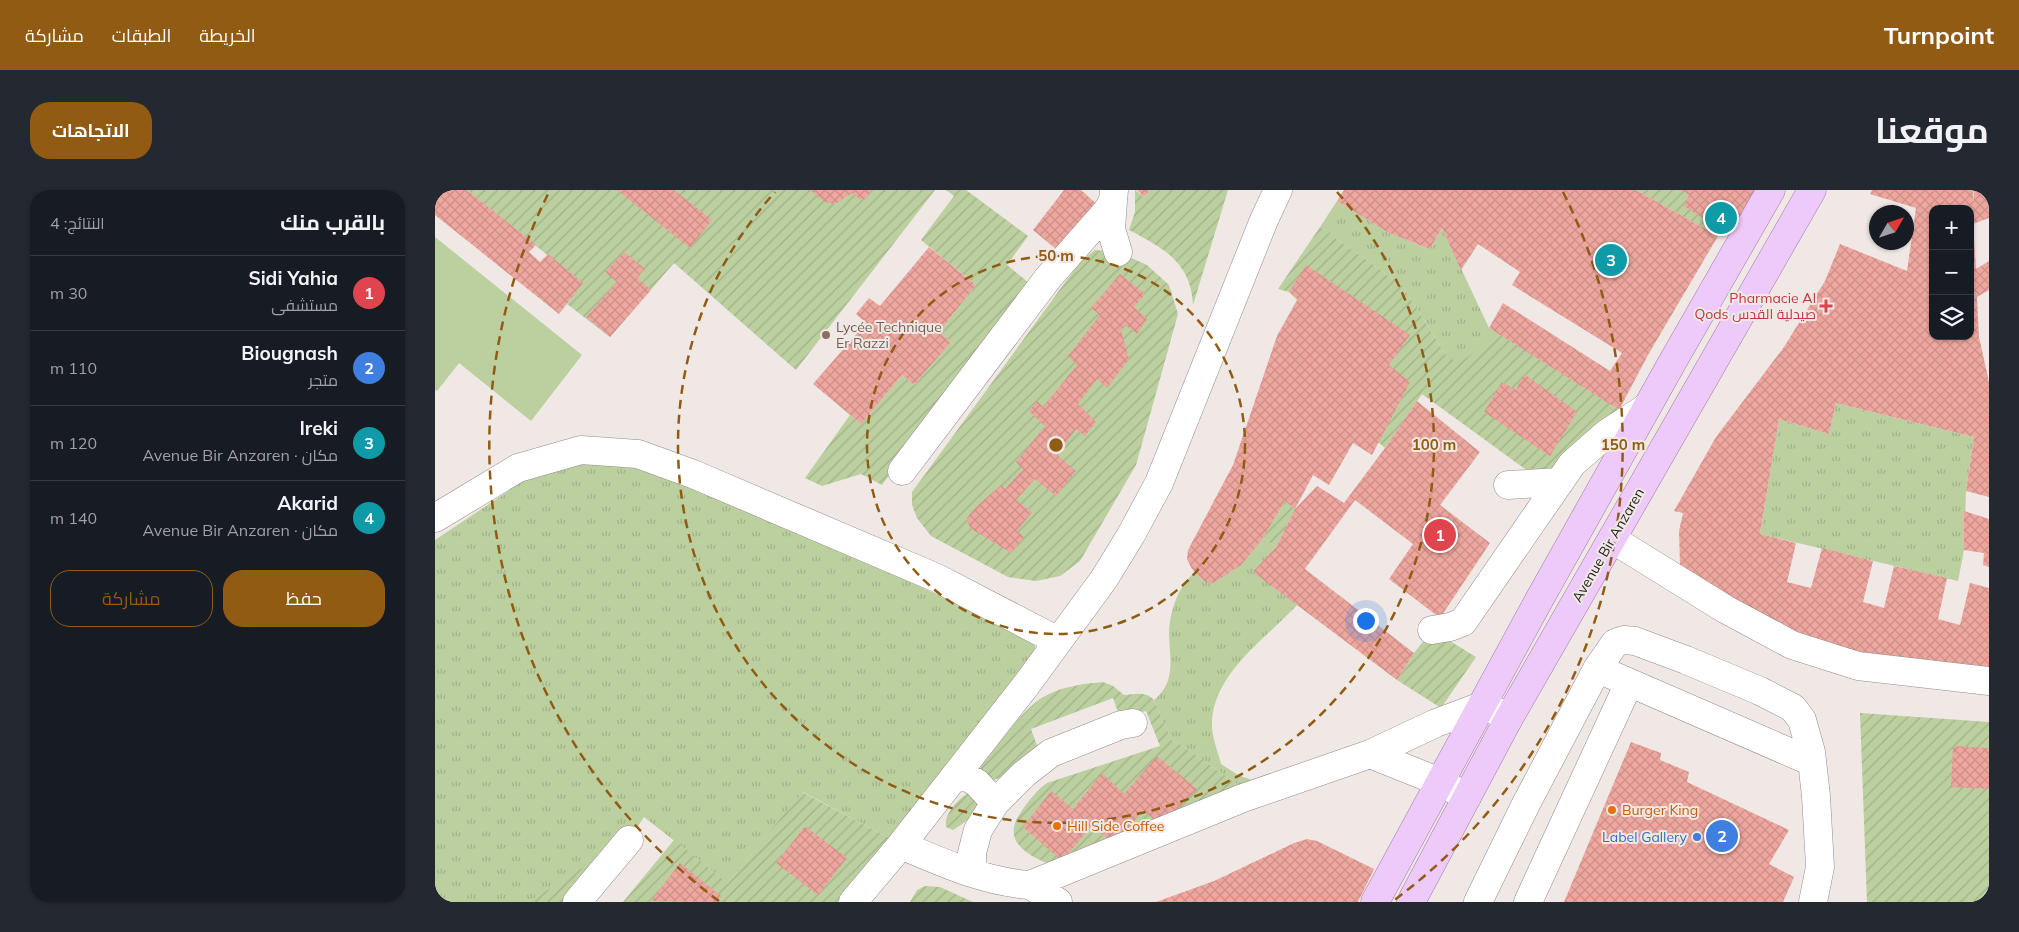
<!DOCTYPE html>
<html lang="ar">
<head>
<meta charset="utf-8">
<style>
	body { margin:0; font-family:Mulish,Cairo,sans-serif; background:#242831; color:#f1f3f6; direction:rtl }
	.controls { position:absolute; right:15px; top:15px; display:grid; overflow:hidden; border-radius:10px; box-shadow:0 1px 4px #0004 }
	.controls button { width:45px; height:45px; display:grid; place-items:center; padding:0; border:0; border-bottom:1px solid #363941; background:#171b24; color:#f1f3f6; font:25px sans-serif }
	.compass { position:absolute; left:1434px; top:15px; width:45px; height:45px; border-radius:50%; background:#171b24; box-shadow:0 1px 4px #0004; rotate:51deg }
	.you { position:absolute; left:930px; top:430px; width:18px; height:18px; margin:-12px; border:4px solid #fff; border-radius:50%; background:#1a73e8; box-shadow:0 0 0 8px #1a73e833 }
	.badge { display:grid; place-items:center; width:32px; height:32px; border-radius:50%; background:#925b13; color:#fff; font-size:16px; font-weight:700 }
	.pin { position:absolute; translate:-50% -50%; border:2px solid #fff; box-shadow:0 1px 5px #0006 }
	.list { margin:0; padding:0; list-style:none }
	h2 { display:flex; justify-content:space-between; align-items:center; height:65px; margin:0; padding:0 20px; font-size:21px }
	h2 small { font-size:16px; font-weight:400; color:#9ea1a6 }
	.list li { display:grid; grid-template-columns:32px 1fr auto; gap:15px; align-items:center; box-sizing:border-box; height:75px; padding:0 20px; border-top:1px solid #363941 }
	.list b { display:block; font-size:19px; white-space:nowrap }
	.list p { margin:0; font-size:16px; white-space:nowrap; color:#9ea1a6 }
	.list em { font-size:16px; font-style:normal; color:#9ea1a6 }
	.actions { display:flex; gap:10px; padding:15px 20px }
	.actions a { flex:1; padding:11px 0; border:1px solid #925b13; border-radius:20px; text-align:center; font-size:18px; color:#925b13 }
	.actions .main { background:#925b13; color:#fff }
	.icon { flex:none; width:28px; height:28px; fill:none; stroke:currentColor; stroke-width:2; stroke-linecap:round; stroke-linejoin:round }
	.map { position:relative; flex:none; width:1554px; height:712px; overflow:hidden; direction:ltr; border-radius:20px }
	header { display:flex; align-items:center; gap:30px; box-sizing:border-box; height:70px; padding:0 25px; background:#925b13; color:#fff }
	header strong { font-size:24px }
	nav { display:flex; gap:28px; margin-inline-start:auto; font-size:18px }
	.intro { display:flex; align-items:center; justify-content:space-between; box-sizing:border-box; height:120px; padding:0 30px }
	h1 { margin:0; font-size:35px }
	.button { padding:12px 22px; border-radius:20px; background:#925b13; color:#fff; font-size:18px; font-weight:700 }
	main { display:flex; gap:30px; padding:0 30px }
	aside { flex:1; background:#171b24; border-radius:20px; box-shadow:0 1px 4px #0004 }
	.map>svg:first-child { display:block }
</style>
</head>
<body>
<header>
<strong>Turnpoint</strong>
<nav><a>الخريطة</a><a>الطبقات</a><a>مشاركة</a></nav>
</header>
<div class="intro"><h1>موقعنا</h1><a class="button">الاتجاهات</a></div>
<main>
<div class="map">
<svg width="1554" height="712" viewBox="0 0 1554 712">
	<defs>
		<pattern id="grass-tufts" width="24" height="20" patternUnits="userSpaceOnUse" patternTransform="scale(1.25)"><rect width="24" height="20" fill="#bbcf9f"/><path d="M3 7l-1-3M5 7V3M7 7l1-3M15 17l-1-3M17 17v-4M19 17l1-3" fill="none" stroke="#a1b189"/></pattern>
		<pattern id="garden-furrows" width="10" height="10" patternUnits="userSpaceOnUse" patternTransform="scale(1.25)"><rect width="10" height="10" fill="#bbcf9f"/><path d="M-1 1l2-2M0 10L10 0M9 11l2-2" fill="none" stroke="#a1b189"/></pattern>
		<pattern id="building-cross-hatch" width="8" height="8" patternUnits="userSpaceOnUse" patternTransform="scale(1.25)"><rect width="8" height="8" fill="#eea79f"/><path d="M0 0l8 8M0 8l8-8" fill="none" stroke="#cc8f89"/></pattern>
	</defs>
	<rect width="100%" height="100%" fill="#f0e8e5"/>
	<path fill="url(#grass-tufts)" d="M902,11L954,43L995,59L1007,38L1054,138L1066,145L1025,173L1012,167L967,95L885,37Z
		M1401,213L1539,247L1531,301L1529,360L1523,391L1325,344L1344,229L1394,244Z
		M139,273L189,275L237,290L469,389L595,448L600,456V462L456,649L368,602L293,693L209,627L194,650L93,712H0V350L93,288Z
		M828,348L841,357L819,382L863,414C832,448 779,482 777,532C776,546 783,561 786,574L803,585L817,590L805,596L742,552L737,551L719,510C741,492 735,470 734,445C734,423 743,396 760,382L770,392Z"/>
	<path fill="url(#garden-furrows)" d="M32,0H500L361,180L239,73L175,147L132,114L147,93Z
		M511,0H531L593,46L572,75L594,93L447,295L426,284L387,296L370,288L415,225L426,234L467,185L479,195L516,152L504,142L541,95L486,50L519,6Z
		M700,0L709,7L715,0H793L758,115C756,72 728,58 694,40L700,22Z
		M1201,0H1310L1283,46Z
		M885,37L967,95L1012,167L1025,172L1066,145L1184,220L1117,280L1104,283L1090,279L987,204L950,258L943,252L956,225L842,146L862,110L854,102L843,99Z
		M660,60L683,62L712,75L734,95L743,124L701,275L645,371L625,386L601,391L573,387L496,346L482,328L477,315V302L645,72Z
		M850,311L860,319L841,357L828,348Z
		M997,440L1041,467L1006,518L962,490L979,463Z
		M668,492L678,496L689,505C700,504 711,501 719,510L737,551L742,552L805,596L619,676C591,665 564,651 588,619C595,609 602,600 612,593L725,556L711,521L685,528L678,508L596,539L604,561L569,587L554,591L546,580V576C563,556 589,516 612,505C629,496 649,494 668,492Z
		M1425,523L1554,532V712H1432Z
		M367,602L456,649L402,712H188L239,650L293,693Z
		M533,603L545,609C541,624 531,632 518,640L511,637C509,624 522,610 533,603Z
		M170,664L129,712H93Z
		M490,696L505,697L538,712H475L482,700Z"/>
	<path fill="#bbcf9f" d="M0,47L147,165L96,231L24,173L2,201L0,200Z"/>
	<path fill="url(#building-cross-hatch)" fill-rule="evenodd" d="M0,0H32L101,55L94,62L105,72L113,64L148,93L124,124L0,25Z
		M182,0H239L277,30L255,58Z
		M375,0H437L430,9L426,10L417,3L400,14L390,12Z
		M629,0H646L666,18L627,64L598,40Z
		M702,0H715L709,7Z
		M909,0H1201L1283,46L1213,165L1184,220L1054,138L1068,113L1175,181L1187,163L1077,95L1085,82L1043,54L1026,80L1007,38L995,59L954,43L902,11Z
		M1246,0H1321L1295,45L1249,16L1254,5Z
		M1437,0H1538V14L1539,0H1554V28L1538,34L1541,79L1554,71V100L1542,107L1544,147L1554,192V307L1531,301L1539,247L1401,213L1394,244L1344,229L1325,344L1361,353L1352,392L1376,398L1387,358L1438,371L1428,412L1449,418L1459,376L1512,388L1503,429L1525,435L1535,393L1554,398V483L1422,471L1359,447L1245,375L1244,341L1248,323L1239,321L1281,247L1349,157L1390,91L1405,54L1472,81L1481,18L1435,4ZM1498,19H1535V146H1498Z
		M494,57L541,95L504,142L516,152L479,195L467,185L426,234L378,194L431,133L421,124L434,108L445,116Z
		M189,62L210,79L202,88L216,100L175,147L151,127L182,92L170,82Z
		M871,75L975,145L954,175L975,192L937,265L918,253L894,295L878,285L860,319L850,311L828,348L806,375L778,393L770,392L757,379L752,369L753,360L798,275L842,146L863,109L854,102Z
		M685,84L710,104L699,117L712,129L702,144L690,135L686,140L694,169L672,198L662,189L643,214L661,232L650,246L641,239L622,265L641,281L621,306L600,289L581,310L597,322L582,341L589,347L576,363L535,338L532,328L541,317L566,295L570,299L588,279L581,272L610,236L594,221L602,211L608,217L642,175L633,166L665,125L656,118Z
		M1089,184L1142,222L1115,266L1049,222L1067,192L1081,200Z
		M982,211L1045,262L1005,315L1055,353L1005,428L954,389L978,354L920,310L870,379L979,463L962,490L818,382L841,357L860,319L882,296L909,313L950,258Z
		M1529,321L1554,329V377L1548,375L1549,363L1529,360Z
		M1196,552L1226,563L1225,570L1254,582L1252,592L1354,640L1334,674L1359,687L1348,712H1129Z
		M1518,556L1554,558V599L1516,597Z
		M722,566L762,599L726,636L708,620L680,655L657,636L627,671L588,637L616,601L638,619L667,583L689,604Z
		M370,636L412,668L383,705L341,673Z
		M872,649L882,651L939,679L923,712H721L779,691L859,653Z
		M245,673L286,706L282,712L216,711Z"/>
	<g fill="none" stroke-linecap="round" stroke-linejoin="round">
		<g stroke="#938c89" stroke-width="29">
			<path id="minor" d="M678,11L676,39L683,62
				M467,281L613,88L672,21L678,11L679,0
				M1073,295L1125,292
				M0,328L83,278L146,260L203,264L258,284L502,388L623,451
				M1177,349L1290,419L1357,455L1423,476L1554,491
				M997,440L1015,437L1028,432L1137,274L1171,244L1212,217
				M1177,485L1377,572
				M935,564L1005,592L1032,607
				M523,582L542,593L560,613
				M466,655C508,673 550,692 595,695L808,608L935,564L1001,533L1049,515L1074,528
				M538,683L537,663L543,640L560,613L589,584L616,563L686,535L698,533
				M595,695L623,712
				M142,712L194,650
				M418,712L466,655L592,494L669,389L696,345L724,293L829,30L843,0
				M1043,712L1091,614L1162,479L1180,453L1189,450L1200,451L1251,470L1325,501L1358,518L1367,530L1376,562L1381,606L1385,677L1378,712
				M1093,712L1194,493"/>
		</g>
		<g stroke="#a178ad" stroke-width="29">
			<path id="major" d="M940,712L1104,410L1238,171L1336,0
				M976,712L1074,528L1377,0"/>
		</g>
		<use href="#minor" stroke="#fff" stroke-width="28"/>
		<use href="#major" stroke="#eecafb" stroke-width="28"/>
	</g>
	<g fill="none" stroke="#925b13" stroke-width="2.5" stroke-dasharray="9 6">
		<circle cx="621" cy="255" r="189"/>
		<path d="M902 2A378 378 0 1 1 340 2"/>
		<path d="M284 711A567 567 0 0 1 114 2M1128 2A567 567 0 0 1 958 711"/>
	</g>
	<path fill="#e0444e" stroke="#f0e8e5" stroke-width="2" d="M1388.5 108.5h5v5h5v5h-5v5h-5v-5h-5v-5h5z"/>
	<circle fill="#8d6e63" stroke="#f0e8e5" stroke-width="2" cx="391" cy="145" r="5"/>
	<g fill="#e8710a" stroke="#f0e8e5" stroke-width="2">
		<circle cx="1177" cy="620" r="5"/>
		<circle cx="622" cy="636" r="5"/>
	</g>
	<circle fill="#3f7fe0" stroke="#f0e8e5" stroke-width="2" cx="1262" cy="647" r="5"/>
	<g text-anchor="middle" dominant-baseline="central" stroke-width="4" stroke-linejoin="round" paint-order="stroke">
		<g font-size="14" fill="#be3a42" stroke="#f0e8e5" text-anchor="end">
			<text x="1381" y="108">Pharmacie Al<tspan x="1381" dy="16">Qods صيدلية القدس</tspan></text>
		</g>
		<g font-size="14" fill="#785e54" stroke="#f0e8e5" text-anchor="start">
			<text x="401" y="137">Lycée Technique<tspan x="401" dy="16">Er Razzi</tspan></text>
		</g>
		<g font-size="14" fill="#262322" stroke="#f0e8e5">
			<text transform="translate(1173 355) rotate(-60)">Avenue Bir Anzaren</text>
		</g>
		<g font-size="14" fill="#c56008" stroke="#f0e8e5" text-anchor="start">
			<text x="1187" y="620">Burger King</text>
			<text x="632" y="636">Hill Side Coffee</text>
		</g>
		<g font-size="14" fill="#366cbe" stroke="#f0e8e5" text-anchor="end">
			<text x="1252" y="647">Label Gallery</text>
		</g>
	</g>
	<circle cx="621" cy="255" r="8" fill="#925b13" stroke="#f0e8e5" stroke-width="2.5"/>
	<g font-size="15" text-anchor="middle" font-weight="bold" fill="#925b13" stroke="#f0e8e5" stroke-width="4" stroke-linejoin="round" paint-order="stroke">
		<text x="621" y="71">50 m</text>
		<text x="999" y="260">100 m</text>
		<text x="1188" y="260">150 m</text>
	</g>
</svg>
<div class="controls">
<button>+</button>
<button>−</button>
<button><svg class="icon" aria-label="layers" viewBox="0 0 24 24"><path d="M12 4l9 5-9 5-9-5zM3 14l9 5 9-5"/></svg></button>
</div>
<svg class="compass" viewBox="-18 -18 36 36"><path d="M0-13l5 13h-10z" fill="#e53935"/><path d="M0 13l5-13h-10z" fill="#9ea1a6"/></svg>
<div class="you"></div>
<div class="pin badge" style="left:1005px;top:345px;background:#e0444e">1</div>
<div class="pin badge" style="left:1287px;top:646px;background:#3f7fe0">2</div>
<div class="pin badge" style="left:1176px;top:70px;background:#0f9aa8">3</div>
<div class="pin badge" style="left:1286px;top:28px;background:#0f9aa8">4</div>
</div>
<aside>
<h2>بالقرب منك<small>النتائج: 4</small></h2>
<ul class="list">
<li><span class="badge" style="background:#e0444e">1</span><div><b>Sidi Yahia</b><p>مستشفى</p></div><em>30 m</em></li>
<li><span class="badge" style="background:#3f7fe0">2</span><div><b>Biougnash</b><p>متجر</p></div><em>110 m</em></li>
<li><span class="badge" style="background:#0f9aa8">3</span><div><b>Ireki</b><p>مكان · Avenue Bir Anzaren</p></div><em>120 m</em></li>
<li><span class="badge" style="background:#0f9aa8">4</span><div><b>Akarid</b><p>مكان · Avenue Bir Anzaren</p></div><em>140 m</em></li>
</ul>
<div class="actions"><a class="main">حفظ</a><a>مشاركة</a></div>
</aside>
</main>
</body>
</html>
